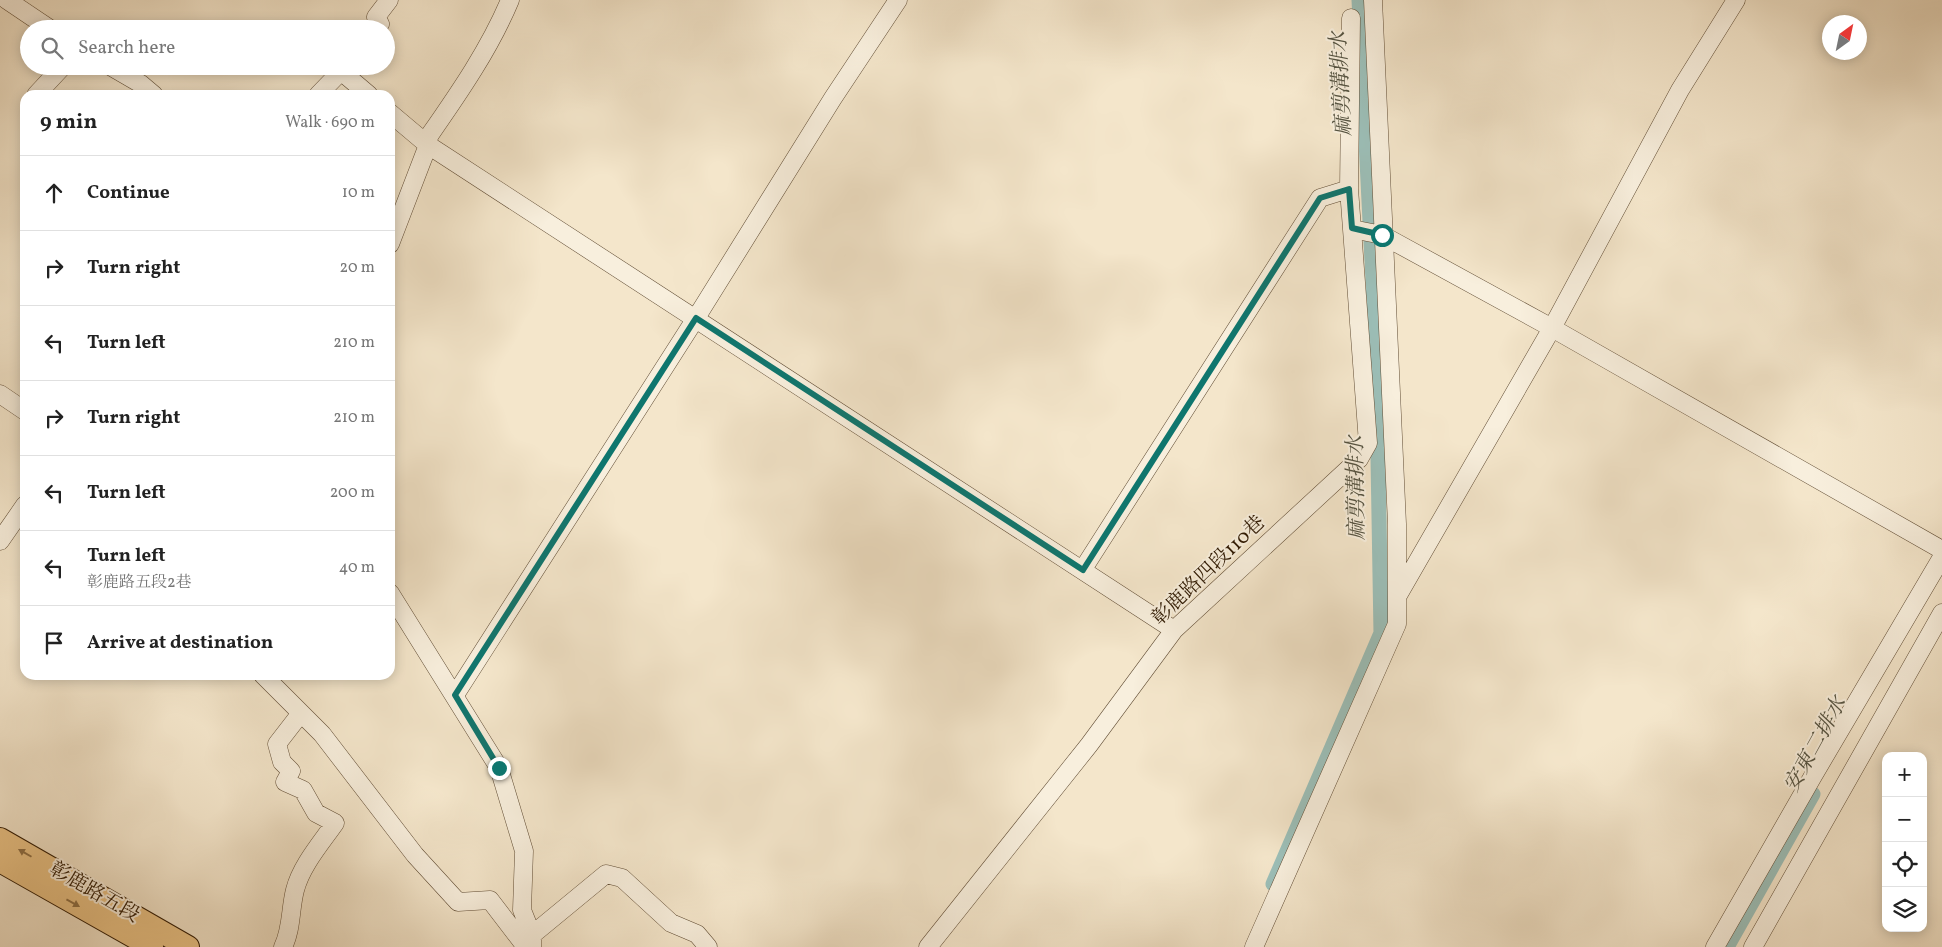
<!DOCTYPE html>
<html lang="en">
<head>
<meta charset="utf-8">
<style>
	body { margin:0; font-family:Vollkorn,"Noto Serif TC",serif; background:#f6f6f6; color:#222 }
	.controls { position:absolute; right:15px; bottom:15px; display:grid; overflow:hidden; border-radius:10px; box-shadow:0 2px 12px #0003 }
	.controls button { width:45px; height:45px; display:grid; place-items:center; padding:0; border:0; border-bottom:1px solid #e0e0e0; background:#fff; color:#222; font:25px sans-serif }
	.compass { position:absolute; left:1822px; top:15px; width:45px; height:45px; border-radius:50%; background:#fff; box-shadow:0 2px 12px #0003; rotate:33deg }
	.stop { position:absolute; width:15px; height:15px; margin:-11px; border:4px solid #0f766e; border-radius:50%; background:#fff }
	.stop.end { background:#0f766e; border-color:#fff; box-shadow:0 1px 5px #0008 }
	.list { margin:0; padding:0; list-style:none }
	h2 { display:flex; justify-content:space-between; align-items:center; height:65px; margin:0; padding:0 20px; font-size:21px }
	h2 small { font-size:16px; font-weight:400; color:#767676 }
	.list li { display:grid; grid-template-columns:32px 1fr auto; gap:15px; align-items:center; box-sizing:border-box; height:75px; padding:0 20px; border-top:1px solid #e0e0e0 }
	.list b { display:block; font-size:19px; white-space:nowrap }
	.list p { margin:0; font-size:16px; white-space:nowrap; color:#767676 }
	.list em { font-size:16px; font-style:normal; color:#767676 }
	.icon { flex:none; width:28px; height:28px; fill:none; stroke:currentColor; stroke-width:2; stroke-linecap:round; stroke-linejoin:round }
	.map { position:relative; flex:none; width:1942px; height:947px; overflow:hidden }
	.search { position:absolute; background:#fff; box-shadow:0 2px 12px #0003; left:20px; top:20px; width:375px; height:55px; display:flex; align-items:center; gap:12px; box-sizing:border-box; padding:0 18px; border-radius:28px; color:#767676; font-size:19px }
	.panel { position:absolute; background:#fff; box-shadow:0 2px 12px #0003; left:20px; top:90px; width:375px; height:590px; border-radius:15px }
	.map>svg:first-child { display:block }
</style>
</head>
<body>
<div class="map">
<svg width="1942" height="947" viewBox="0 0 1942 947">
	<rect width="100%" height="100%" fill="#f4e6cb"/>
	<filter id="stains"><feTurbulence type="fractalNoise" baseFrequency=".004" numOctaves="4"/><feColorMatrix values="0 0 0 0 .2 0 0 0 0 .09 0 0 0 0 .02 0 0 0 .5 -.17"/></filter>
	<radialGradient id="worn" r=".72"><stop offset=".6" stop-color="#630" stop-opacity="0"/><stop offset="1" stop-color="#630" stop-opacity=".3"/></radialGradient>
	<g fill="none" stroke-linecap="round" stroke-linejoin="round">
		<path stroke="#9cbfb8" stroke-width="15" d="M1273,884L1381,633L1376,342L1359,0
			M1727,947L1813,794"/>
		<g stroke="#614d35" stroke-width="19">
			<path id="minor" d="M7,0L50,29
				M376,29L380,24L376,17L389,0
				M110,66L141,84L154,95
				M342,72L369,95
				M36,95L63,66
				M318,95L346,66
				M390,113L428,145L1174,630
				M1352,229L1382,235L1552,328L1942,550
				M390,244L428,145L429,136C459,93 490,48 510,0
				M0,394L25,411
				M0,541L25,505
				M1083,569L1320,198L1349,189
				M390,593L499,768L524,851L522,910L532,935V947
				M1397,597L1552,328L1680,90L1736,0
				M263,675L322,734L415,855L458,902L490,900L526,947
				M455,695L696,318L833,98L898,0
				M532,935L606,874L622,878L671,923L697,934L708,947
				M283,947C292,929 290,909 295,890C301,866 321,843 335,823L316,813L303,790L285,782L291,771L282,762L277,744L301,713
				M928,947L1089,745L1174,630L1359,459L1368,443L1349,189L1351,18
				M1254,947L1397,624V524L1373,0
				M1715,947L1813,776L1942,557
				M1753,947L1942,613"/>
		</g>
		<g stroke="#301a03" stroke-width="24">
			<path id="major" d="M0,839L188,947
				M0,861L152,947"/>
		</g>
		<use href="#minor" stroke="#f8efdd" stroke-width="18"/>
		<use href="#major" stroke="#eac386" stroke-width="22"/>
	</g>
	<defs><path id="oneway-solid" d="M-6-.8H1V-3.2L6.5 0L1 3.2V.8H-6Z" transform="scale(1.25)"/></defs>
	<g fill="#8d6e44">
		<use href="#oneway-solid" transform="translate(25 853) rotate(-150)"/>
		<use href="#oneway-solid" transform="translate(73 903) rotate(29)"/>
	</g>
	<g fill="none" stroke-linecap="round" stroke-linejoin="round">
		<path stroke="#0f766e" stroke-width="6" d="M499,768L455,695L696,318L1083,570L1320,198L1349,189L1352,228L1382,235"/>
	</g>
	<g text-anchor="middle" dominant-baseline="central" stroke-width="4" stroke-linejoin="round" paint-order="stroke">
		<g font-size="20" fill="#301a03" stroke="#f8efdd">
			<text transform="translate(1209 571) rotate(-44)">彰鹿路四段110巷</text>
			<text transform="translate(94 893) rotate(30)">彰鹿路五段</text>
		</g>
		<g font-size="21" font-style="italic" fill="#565442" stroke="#f8efdd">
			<text transform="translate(1342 84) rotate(-93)">麻剪溝排水</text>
			<text transform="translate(1357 488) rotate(-91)">麻剪溝排水</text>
			<text transform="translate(1816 745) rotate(-61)">安東二排水</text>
		</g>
	</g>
	<rect width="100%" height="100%" filter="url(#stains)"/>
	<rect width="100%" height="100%" fill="url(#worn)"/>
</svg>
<div class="controls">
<button>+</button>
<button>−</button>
<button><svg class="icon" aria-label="locate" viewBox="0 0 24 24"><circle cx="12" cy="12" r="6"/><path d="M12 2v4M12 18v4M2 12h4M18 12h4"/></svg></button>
<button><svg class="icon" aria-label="layers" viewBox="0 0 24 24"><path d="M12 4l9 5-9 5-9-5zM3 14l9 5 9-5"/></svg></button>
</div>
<svg class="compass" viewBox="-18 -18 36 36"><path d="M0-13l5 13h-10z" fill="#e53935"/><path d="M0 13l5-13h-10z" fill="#767676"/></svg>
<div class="stop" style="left:1382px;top:235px"></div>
<div class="stop end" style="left:499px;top:768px"></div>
<div class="search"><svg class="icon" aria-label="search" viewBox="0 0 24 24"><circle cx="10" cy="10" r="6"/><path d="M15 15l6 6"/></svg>Search here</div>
<section class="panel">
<h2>9 min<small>Walk · 690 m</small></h2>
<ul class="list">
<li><svg class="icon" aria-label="ahead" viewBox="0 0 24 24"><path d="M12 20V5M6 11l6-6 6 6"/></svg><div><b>Continue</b></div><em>10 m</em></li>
<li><svg class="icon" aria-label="right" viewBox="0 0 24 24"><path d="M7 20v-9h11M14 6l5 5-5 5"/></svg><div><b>Turn right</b></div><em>20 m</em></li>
<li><svg class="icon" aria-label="left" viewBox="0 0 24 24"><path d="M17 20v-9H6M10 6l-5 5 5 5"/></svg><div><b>Turn left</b></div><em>210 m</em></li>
<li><svg class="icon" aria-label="right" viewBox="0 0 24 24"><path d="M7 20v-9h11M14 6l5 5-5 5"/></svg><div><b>Turn right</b></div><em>210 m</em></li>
<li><svg class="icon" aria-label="left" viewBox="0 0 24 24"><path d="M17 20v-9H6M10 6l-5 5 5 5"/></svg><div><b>Turn left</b></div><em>200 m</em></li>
<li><svg class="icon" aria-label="left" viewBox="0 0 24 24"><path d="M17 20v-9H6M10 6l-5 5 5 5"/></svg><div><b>Turn left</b><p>彰鹿路五段2巷</p></div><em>40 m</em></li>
<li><svg class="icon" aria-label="arrive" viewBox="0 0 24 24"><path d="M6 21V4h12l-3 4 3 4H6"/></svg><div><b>Arrive at destination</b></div></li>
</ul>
</section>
</div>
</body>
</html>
